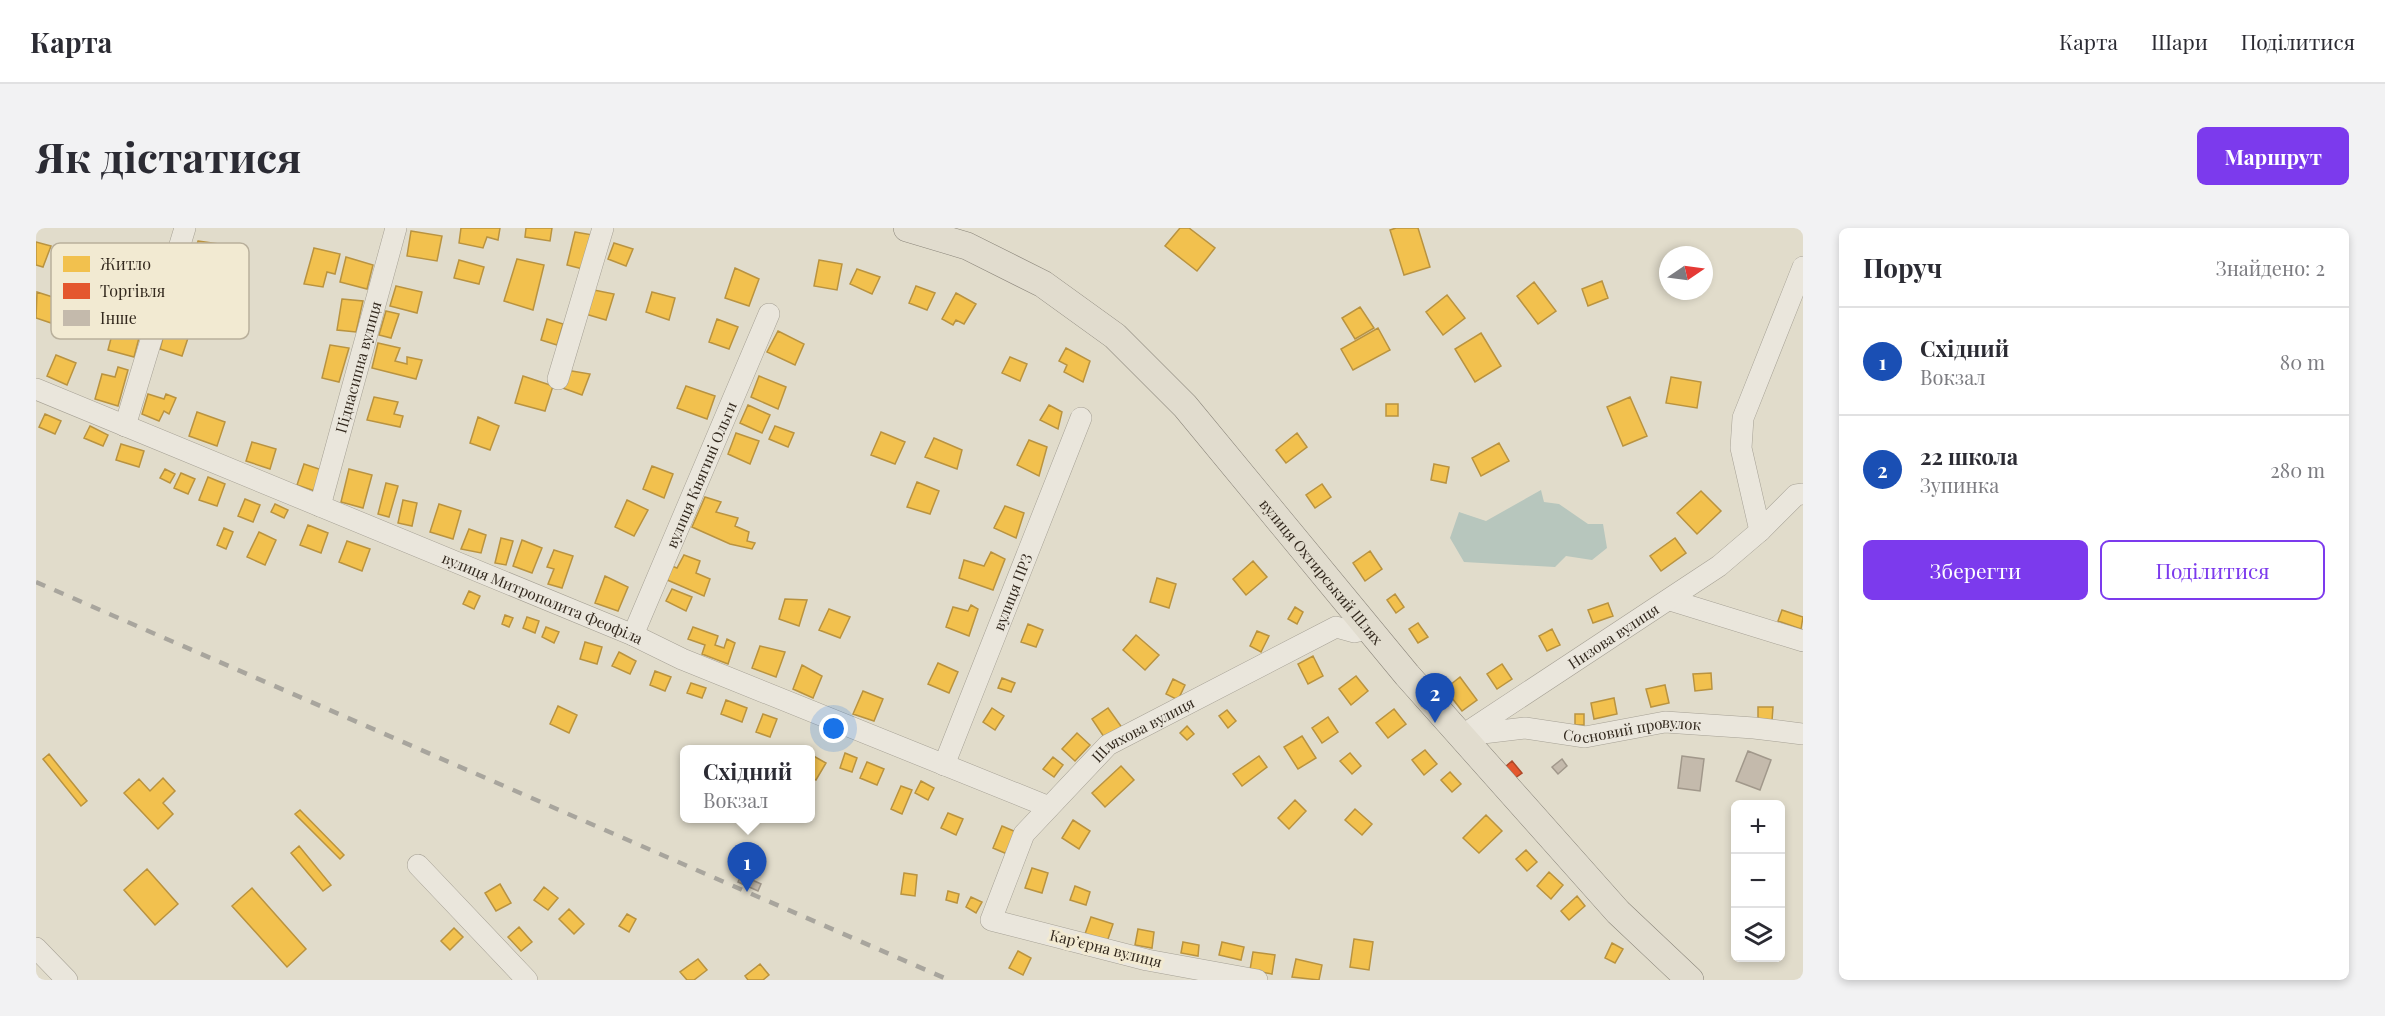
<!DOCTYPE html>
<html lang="uk">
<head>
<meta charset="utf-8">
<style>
	body { margin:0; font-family:"Playfair Display",serif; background:#f2f2f3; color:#2b2b33 }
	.controls { position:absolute; right:18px; bottom:18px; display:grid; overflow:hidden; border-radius:9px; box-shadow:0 3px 9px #0003 }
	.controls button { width:54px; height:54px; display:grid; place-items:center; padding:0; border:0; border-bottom:2px solid #e1e1e2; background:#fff; color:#2b2b33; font:30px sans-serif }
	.compass { position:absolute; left:1623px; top:18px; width:54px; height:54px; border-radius:50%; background:#fff; box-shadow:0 3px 9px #0003; rotate:77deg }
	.you { position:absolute; left:798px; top:501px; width:21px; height:21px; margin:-15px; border:4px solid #fff; border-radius:50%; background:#1a73e8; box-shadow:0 0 0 9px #1a73e833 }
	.badge { display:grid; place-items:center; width:39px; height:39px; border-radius:50%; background:#7c3aed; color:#fff; font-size:20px; font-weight:700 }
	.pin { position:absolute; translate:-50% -50px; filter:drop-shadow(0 2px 3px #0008) }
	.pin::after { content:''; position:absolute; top:32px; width:21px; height:18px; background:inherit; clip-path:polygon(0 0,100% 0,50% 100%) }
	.popup { position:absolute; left:644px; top:517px; width:135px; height:78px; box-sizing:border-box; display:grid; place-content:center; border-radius:9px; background:#fff; filter:drop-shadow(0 2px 4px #0005); font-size:20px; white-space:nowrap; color:#7c7c81 }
	.popup b { font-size:22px; color:#2b2b33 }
	.popup::after { content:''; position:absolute; left:50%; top:100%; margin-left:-12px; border:12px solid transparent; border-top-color:#fff }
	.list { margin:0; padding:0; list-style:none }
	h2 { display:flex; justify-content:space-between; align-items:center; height:78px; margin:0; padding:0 24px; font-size:26px }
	h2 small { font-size:20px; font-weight:400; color:#7c7c81 }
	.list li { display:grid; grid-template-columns:39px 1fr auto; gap:18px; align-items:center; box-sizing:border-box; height:108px; padding:0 24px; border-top:2px solid #e1e1e2 }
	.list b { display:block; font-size:22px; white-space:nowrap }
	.list p { margin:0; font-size:20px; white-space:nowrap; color:#7c7c81 }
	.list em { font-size:20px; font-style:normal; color:#7c7c81 }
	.actions { display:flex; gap:12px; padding:18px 24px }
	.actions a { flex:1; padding:14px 0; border:2px solid #7c3aed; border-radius:9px; text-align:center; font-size:21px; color:#7c3aed }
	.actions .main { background:#7c3aed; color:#fff }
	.icon { flex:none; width:33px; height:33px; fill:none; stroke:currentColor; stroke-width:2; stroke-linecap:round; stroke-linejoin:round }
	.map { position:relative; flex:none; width:1767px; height:752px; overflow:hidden; border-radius:9px }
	header { display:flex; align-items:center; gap:36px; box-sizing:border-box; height:84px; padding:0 30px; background:#fff; border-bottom:2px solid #e1e1e2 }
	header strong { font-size:28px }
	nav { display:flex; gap:33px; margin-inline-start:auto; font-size:21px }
	.intro { display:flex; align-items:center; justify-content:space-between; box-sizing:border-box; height:144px; padding:0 36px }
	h1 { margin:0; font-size:42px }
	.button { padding:15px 27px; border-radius:9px; background:#7c3aed; color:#fff; font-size:21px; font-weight:700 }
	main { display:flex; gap:36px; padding:0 36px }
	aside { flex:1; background:#fff; border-radius:9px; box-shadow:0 3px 9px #0003 }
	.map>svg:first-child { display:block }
</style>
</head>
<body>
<header>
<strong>Карта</strong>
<nav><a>Карта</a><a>Шари</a><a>Поділитися</a></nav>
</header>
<div class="intro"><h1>Як дістатися</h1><a class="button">Маршрут</a></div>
<main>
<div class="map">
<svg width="1767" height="752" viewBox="0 0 1767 752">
	<rect width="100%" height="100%" fill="#e1dccb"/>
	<path fill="#b7c6bd" d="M1505,262L1508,274L1523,276L1552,296H1567L1571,320L1556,332L1530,328L1519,339L1428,334L1414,310L1423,284L1450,293Z"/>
	<path fill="#f2c14e" stroke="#b99340" stroke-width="1.5" d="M425,0H464L462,12L451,9L447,20L423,15Z
		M490,0H516L514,13L489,9Z
		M1144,0H1153L1179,20L1161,43L1129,18Z
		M1360,0H1382L1394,39L1368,47L1354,2Z
		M375,3L406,8L401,33L371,28Z
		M539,4L557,7L547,41L531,37Z
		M162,13L191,17L184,40L156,33Z
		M0,14L15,18L7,39L0,37Z
		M578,15L597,21L590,38L572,31Z
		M53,17L76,23L70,46L47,41Z
		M278,20L304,26L299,46L291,44L287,59L268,56Z
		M117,29L127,31L112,85L91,81L100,49L111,51Z
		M310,29L337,37L331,61L304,54Z
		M481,31L508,37L497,82L468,73Z
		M423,32L448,39L443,56L418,50Z
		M783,32L806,36L801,62L778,58Z
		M699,40L723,51L713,78L689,70Z
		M821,41L844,49L836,66L814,56Z
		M150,43L176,48L167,77L151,72L149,83L139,80Z
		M1566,53L1572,70L1552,78L1546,61Z
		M1498,54L1520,83L1502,96L1481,68Z
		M360,58L386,64L381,85L354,78Z
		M880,58L899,65L891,82L873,75Z
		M553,61L578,66L570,92L546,85Z
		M1,64L23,71L15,95L0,90Z
		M616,64L639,70L633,92L610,84Z
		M920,65L940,76L928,96L920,92L917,97L906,91Z
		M48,67L65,72L58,95L41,89Z
		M1411,67L1429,90L1407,107L1390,84Z
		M306,71L327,73L320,104L301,102Z
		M1324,79L1338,100L1319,111L1306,90Z
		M350,83L363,86L355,110L343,107Z
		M511,91L527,96L521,117L505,112Z
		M681,91L702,99L693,121L673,114Z
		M78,99L104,106L98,129L72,122Z
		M1342,100L1354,122L1317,142L1305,121Z
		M129,102L152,110L146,128L124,121Z
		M742,103L768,116L759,137L731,124Z
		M1445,105L1465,138L1439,154L1419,121Z
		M342,115L364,120L359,133L371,136V129L386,132L380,151L336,140Z
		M294,117L313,120L303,154L286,150Z
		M1030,120L1054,133L1047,154L1028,144L1031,137L1023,133Z
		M20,127L40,135L31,157L11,148Z
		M974,129L991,136L984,153L966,145Z
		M82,139L92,142L82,178L59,171L66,146L79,149Z
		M530,142L554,146L546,167L524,159Z
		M487,148L517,158L509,183L479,175Z
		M723,148L750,159L742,181L715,169Z
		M1635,149L1665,154L1661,180L1630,175Z
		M650,158L679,168L671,191L641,180Z
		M112,166L128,171L130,166L140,170L133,186L128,183L123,193L106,186Z
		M338,169L362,174L358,186L367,188L364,199L331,192Z
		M1594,169L1611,208L1587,218L1571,179Z
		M1350,176H1362V188H1350Z
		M712,177L734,187L726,205L704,195Z
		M1013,177L1026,184L1022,201L1004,192Z
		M161,184L189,194L181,218L153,208Z
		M9,186L25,193L19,206L3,199Z
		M442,189L463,198L454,222L434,215Z
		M54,198L72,207L67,218L48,210Z
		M739,198L758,205L752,219L733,211Z
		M845,204L869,214L859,236L835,227Z
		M700,205L723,213L714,236L692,226Z
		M1261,205L1271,219L1250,235L1240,222Z
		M898,210L926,222L921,241L889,229Z
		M993,212L1011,219L1003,248L981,237Z
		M216,214L240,221L234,241L210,233Z
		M1463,215L1473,233L1445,248L1436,230Z
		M85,216L108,223L103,239L80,232Z
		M268,236L286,242L279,263L261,257Z
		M1398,236L1413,239L1410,255L1395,252Z
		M616,238L637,246L628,270L607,261Z
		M129,241L139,246L134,255L124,250Z
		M313,241L336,247L327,280L305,274Z
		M145,245L159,251L152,266L138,260Z
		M172,249L189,256L181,278L163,272Z
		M881,254L903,263L894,286L871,279Z
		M350,255L362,258L353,289L342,286Z
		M1286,256L1295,269L1279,280L1270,267Z
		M1665,263L1685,283L1661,306L1641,285Z
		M669,269L685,274L680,284L702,290L699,298L713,304L711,313L719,315L716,321L694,316L656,299Z
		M209,271L224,277L217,294L202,288Z
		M367,272L381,275L376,298L362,295Z
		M591,272L612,282L598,308L579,299Z
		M239,276L252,282L248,290L235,284Z
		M403,276L425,283L417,311L394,304Z
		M969,278L988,285L980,310L958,300Z
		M272,297L292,305L285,325L264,317Z
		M188,300L197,304L190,321L181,317Z
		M433,301L450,307L445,325L425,321Z
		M223,304L240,312L229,337L211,329Z
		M465,310L477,313L470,337L459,335Z
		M1639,310L1650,325L1625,343L1614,328Z
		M486,312L506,320L496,345L477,338Z
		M311,313L334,321L326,343L303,334Z
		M518,322L537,328L526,360L512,356L518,341L511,339Z
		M1334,323L1346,341L1329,353L1317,335Z
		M955,324L969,331L957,362L923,350L928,332L948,338Z
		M648,327L664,333L660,345L674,351L668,368L629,351L633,337L641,340Z
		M1217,333L1231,349L1210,367L1197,351Z
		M569,348L592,359L582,383L559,375Z
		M1121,350L1140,356L1133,380L1114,374Z
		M636,361L656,369L650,383L630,373Z
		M433,363L444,368L438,381L427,376Z
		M1359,366L1368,379L1360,385L1351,372Z
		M749,371L771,372L763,398L743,391Z
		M1572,375L1577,388L1557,395L1552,382Z
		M935,377L942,381L933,408L910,399L917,379L932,383Z
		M1259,379L1267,384L1261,396L1252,391Z
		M793,381L814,389L804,410L783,402Z
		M1746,382L1767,389L1765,401L1742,393Z
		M469,387L477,390L473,399L466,396Z
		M491,389L503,393L499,405L487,400Z
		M1382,395L1392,409L1382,415L1373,401Z
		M992,396L1007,402L1000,419L985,414Z
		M510,399L523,404L518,415L506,409Z
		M657,399L682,408L679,417L688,420L691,411L699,415L692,436L666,426L669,417L652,411Z
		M1516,401L1524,417L1511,423L1503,408Z
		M1221,403L1233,408L1225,424L1214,418Z
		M1100,407L1123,427L1109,442L1087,422Z
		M549,414L566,419L561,436L544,431Z
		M724,418L749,424L740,449L716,440Z
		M583,424L600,433L594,446L576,438Z
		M1277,428L1287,448L1272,456L1262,436Z
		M902,435L922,444L913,465L892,456Z
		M1466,436L1476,451L1461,461L1451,446Z
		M766,437L786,448L777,470L757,461Z
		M619,443L635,449L629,463L614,457Z
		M1675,445L1676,461L1659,463L1657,446Z
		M1320,448L1332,463L1315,477L1303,461Z
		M1424,449L1441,472L1426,483L1409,461Z
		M966,450L979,455L975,464L962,460Z
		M1137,451L1149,457L1142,472L1130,466Z
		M655,455L670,460L666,470L651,465Z
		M1629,457L1633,475L1615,479L1610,461Z
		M827,463L847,471L838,493L817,486Z
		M1578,470L1581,486L1558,491L1555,475Z
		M690,472L711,480L706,494L685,486Z
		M522,478L541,487L533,505L514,496Z
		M1722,479H1737L1736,493L1722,492Z
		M956,480L968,488L959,502L947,494Z
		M1072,480L1087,501L1070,512L1056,491Z
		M1358,481L1370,496L1352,510L1340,495Z
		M1191,482L1200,493L1192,500L1183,488Z
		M727,486L741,491L734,509L720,504Z
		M1539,486H1548V497H1539Z
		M1292,489L1302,504L1286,515L1276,500Z
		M1151,498L1158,506L1151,512L1144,505Z
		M1041,505L1054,517L1039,533L1026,521Z
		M1266,508L1280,530L1262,541L1248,519Z
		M1389,522L1401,536L1388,547L1376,532Z
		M809,525L821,530L816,544L804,540Z
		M1314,525L1325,538L1316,546L1304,533Z
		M13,526L51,573L45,578L7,531Z
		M774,526L790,535L780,552L774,549Z
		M1223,528L1231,539L1206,558L1197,546Z
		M1017,529L1027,537L1018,549L1007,541Z
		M831,534L848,541L841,557L824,550Z
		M1085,538L1098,552L1069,579L1056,565Z
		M1414,544L1425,556L1416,564L1405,552Z
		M127,550L139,563L127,575L137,586L122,601L88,565L103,551L114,563Z
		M885,553L898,560L892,572L879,565Z
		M865,558L876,562L866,586L855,581Z
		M1259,572L1270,583L1253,601L1242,590Z
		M1319,581L1336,596L1326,607L1309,592Z
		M264,582L308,627L304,631L259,586Z
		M912,585L927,591L920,607L905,600Z
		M1450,587L1466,603L1443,625L1427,610Z
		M1037,592L1054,603L1043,621L1026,610Z
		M966,598L980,604L971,626L957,620Z
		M263,618L295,657L287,663L255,625Z
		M1490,622L1501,634L1491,643L1480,631Z
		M996,640L1012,645L1006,665L989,660Z
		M111,641L142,676L119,697L88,662Z
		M1513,644L1527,657L1515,671L1501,658Z
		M868,645L881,647L879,668L865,666Z
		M464,656L475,675L460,683L449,665Z
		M1039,658L1054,664L1050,677L1034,672Z
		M508,659L522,670L512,682L498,672Z
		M216,660L270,721L251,739L196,678Z
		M912,663L923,666L921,675L910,672Z
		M1541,668L1549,678L1533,692L1525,683Z
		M935,669L946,674L940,685L930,679Z
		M533,681L548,696L538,706L523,691Z
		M591,686L600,691L593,704L583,698Z
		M1055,689L1077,696L1071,714L1049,706Z
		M483,699L496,714L485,723L472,709Z
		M418,700L427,709L414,722L405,713Z
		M1102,701L1118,704L1116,720L1099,717Z
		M1318,711L1337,714L1333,742L1314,739Z
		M1147,714L1163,717L1162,728L1145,725Z
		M1186,714L1208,719L1205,732L1183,727Z
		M1576,715L1587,721L1579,735L1569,730Z
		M982,723L995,730L987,747L973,740Z
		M1217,724L1239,727L1236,746L1214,742Z
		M662,731L671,742L658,752H651L644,744Z
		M1260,731L1286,737L1283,752L1256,749Z
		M724,736L733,747L727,752H712L709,748Z"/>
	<path fill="#e4572e" stroke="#af4929" stroke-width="1.5" d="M1476,533L1486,545L1479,550L1469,539Z"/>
	<path fill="#c4baac" stroke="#a1988b" stroke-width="1.5" d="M1712,523L1735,532L1724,562L1700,553Z
		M1646,528L1668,531L1664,563L1642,560Z
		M1526,531L1531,538L1522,546L1516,539Z
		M705,647L725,656L722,663L702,654Z"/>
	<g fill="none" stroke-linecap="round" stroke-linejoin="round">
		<g stroke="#a6a195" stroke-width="22">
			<g id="minor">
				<path d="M522,151L567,0"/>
				<path id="s1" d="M0,161L597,407L646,431L1013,579"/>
				<path d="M89,198L149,0"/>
				<path id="s2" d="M284,278L360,0"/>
				<path d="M1724,303L1760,267L1767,266"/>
				<path d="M1634,372L1767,413"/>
				<path id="s3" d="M597,407L733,86"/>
				<path id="s4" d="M1427,507L1683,338L1724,303L1705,220L1707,190L1767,39"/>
				<path id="s5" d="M1430,507L1489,500L1549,509L1629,494L1718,500L1767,506"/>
				<path id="s6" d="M908,537L1045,190"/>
				<path d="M382,637L491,752"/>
				<path d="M0,720L31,752"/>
				<path id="s7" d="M1221,752L1111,732L955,692L988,606L1072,517L1300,399L1318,404L1332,401"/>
			</g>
		</g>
		<g stroke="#8b867b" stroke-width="28">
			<g id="major">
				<path id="s8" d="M871,0L931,18L1007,56L1079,108L1149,178L1371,447L1582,684L1654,752"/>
			</g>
		</g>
		<use href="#minor" stroke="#eae6dc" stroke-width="21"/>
		<use href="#major" stroke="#e1dcce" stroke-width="27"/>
		<path stroke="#a8a59d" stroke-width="4.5" stroke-dasharray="10 10" stroke-linecap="butt" d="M0,354L913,752"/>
	</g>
	<g text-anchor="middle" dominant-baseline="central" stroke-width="6" stroke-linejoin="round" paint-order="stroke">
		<g font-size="15" fill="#33291e" stroke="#f2ead2">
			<text stroke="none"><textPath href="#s2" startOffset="144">Піднасипна вулиця</textPath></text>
			<text stroke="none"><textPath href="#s3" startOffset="174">вулиця Княгині Ольги</textPath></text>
			<text stroke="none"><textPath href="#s8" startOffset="550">вулиця Охтирський Шлях</textPath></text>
			<text stroke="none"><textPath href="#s6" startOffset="186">вулиця ПРЗ</textPath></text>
			<text stroke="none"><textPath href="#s1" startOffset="548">вулиця Митрополита Феофіла</textPath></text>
			<text stroke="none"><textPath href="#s4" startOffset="180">Низова вулиця</textPath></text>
			<text stroke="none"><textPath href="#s5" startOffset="168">Сосновий провулок</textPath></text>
			<text stroke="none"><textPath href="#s7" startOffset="525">Шляхова вулиця</textPath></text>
			<text transform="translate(1070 720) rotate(14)">Карʼєрна вулиця</text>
		</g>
	</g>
	<rect x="15" y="15" width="198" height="96" rx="9" fill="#f2ead2" stroke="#b9b09c" stroke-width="1.5"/>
	<rect x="27" y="28" width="27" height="16" fill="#f2c14e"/>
	<rect x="27" y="55" width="27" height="16" fill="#e4572e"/>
	<rect x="27" y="82" width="27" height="16" fill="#c4baac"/>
	<g font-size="16" fill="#33291e">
		<text x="64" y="42">Житло</text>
		<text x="64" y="69">Торгівля</text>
		<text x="64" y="96">Інше</text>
	</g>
</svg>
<div class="controls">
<button>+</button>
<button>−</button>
<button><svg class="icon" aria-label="layers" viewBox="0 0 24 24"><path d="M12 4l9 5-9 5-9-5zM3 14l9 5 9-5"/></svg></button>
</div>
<svg class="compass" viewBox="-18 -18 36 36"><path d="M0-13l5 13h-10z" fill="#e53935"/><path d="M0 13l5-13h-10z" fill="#7c7c81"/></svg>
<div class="you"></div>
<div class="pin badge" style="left:711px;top:664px;background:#1a4fb4">1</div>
<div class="popup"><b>Східний</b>Вокзал</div>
<div class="pin badge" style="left:1399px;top:495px;background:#1a4fb4">2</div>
</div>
<aside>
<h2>Поруч<small>Знайдено: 2</small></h2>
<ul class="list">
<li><span class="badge" style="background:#1a4fb4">1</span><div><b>Східний</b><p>Вокзал</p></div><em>80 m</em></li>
<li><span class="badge" style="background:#1a4fb4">2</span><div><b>22 школа</b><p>Зупинка</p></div><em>280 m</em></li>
</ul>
<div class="actions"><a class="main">Зберегти</a><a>Поділитися</a></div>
</aside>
</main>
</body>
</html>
